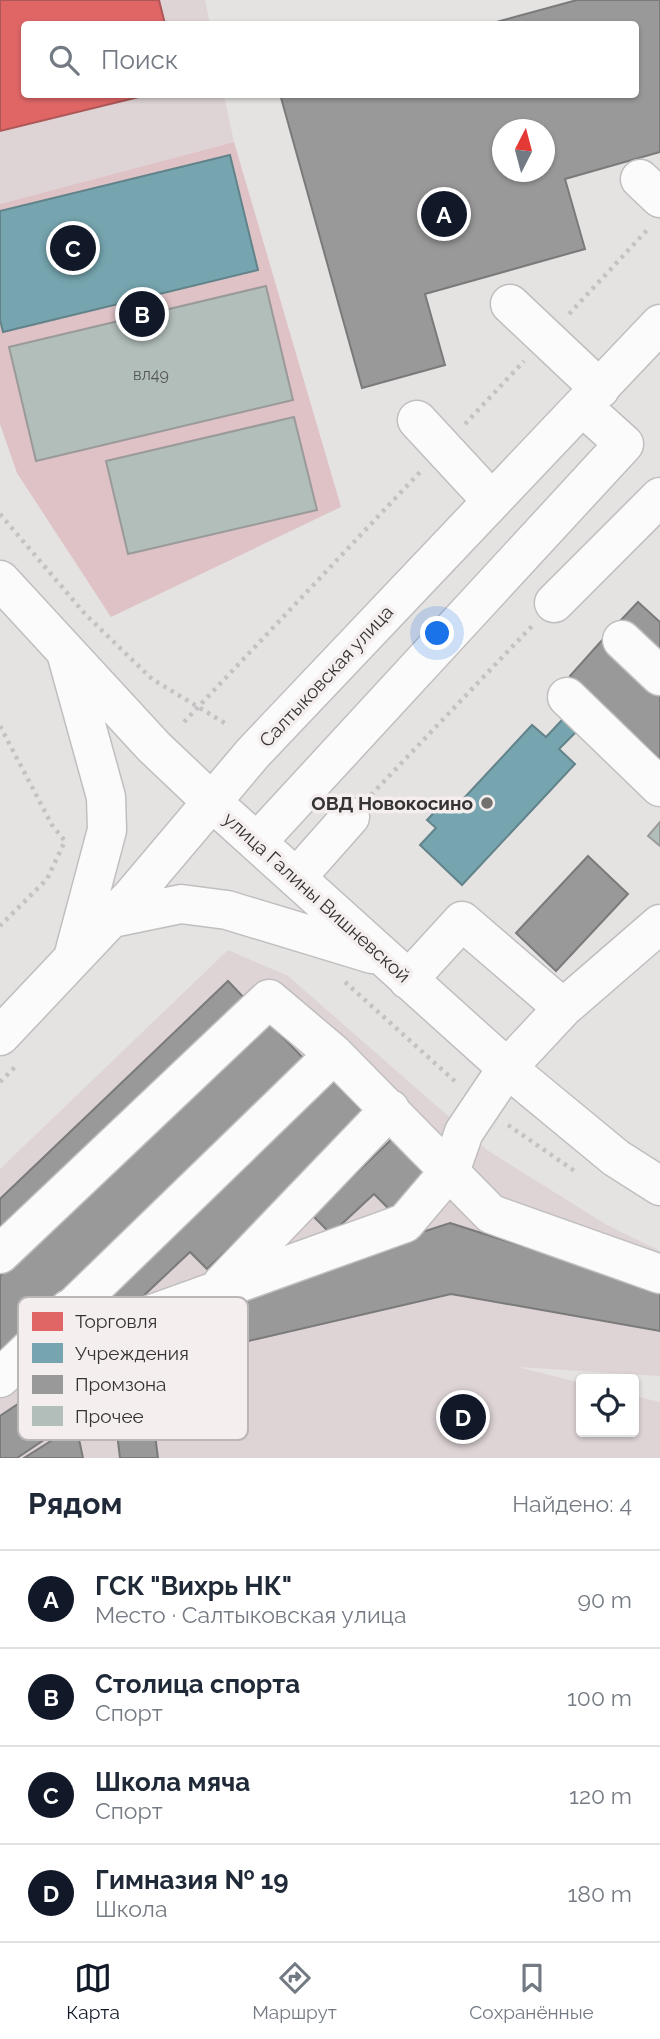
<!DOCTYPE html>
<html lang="ru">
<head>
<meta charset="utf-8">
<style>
	body { margin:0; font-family:Raleway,sans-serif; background:#f2f2f3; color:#1f2937 }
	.controls { position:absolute; right:21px; bottom:21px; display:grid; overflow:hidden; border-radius:7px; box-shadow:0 2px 5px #0004 }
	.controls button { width:63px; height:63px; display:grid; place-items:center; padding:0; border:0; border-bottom:2px solid #e0e1e3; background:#fff; color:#1f2937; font:35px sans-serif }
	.compass { position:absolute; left:492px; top:119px; width:63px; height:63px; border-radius:50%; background:#fff; box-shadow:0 2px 5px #0004; rotate:6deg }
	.you { position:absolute; left:438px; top:634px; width:24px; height:24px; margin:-18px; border:5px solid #fff; border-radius:50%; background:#1a73e8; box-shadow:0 0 0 10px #1a73e833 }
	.badge { display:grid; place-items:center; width:46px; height:46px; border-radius:50%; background:#111827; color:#fff; font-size:23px; font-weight:700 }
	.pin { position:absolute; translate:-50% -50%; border:4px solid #fff; box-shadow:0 2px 7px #0006 }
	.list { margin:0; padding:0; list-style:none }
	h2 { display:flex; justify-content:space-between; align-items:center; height:91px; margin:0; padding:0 28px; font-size:30px }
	h2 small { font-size:23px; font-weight:400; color:#747a83 }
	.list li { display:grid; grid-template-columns:46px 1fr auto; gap:21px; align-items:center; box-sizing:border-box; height:98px; padding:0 28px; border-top:2px solid #e0e1e3 }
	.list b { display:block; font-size:26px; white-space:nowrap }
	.list p { margin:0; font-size:23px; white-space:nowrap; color:#747a83 }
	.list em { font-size:23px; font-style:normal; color:#747a83 }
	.icon { flex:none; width:38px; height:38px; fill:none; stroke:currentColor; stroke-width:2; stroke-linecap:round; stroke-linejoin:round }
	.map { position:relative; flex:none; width:660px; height:1458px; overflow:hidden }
	.search { position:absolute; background:#fff; box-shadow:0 2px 5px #0004; left:21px; right:21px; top:21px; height:77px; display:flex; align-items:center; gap:18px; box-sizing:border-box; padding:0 24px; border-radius:7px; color:#747a83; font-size:26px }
	.sheet { height:483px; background:#fff }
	nav { display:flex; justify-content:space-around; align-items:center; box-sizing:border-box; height:98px; border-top:2px solid #e0e1e3; background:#fff; font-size:19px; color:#747a83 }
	nav a { display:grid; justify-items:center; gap:4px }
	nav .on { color:#111827 }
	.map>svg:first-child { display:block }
</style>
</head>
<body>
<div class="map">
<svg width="660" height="1458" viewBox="0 0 660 1458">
	<rect width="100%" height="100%" fill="#e5e2e2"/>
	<path fill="#ded4d5" d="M0,0H205L210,24H24V94L224,95L234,142L0,204Z
		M228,950L288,976L487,1150L607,1225L660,1251V1376L518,1367L581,1383V1432H634V1396L660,1402V1458H0V1169Z"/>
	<path fill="#dec2c6" d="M234,142L341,507L111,617L17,473L0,424V204Z"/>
	<path fill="#e06666" stroke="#ad5757" stroke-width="2" d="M0,0H159L165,24H24V94H151L0,131Z"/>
	<path fill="#76a5af" stroke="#62838a" stroke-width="2" d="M230,155L258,270L3,332L0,320V211Z
		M563,719L577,731L559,749L575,764L462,885L420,845L436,828L427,820L443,803L452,811L532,725L546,737Z"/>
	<path fill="#999" stroke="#7b7a7a" stroke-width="2" fill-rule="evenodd" d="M577,0H660V152L565,179L585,249L425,294L445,365L362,388L280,94H636V24H489ZM503,130H544V172H503Z
		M638,602L660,622V656L621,620Z
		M604,638L660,689V759L570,676Z
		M588,856L628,894L556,971L516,933Z
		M228,981L248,1002L0,1238V1199Z
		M268,1022L309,1064L0,1357V1276Z
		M330,1077L368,1117L207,1269L190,1252L121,1317L100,1295Z
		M392,1139L427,1177L391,1211L374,1194L331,1234L312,1215Z
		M450,1223L660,1290V1331L451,1294L162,1361L17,1458H0V1416L138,1324Z
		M150,1395L158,1458H120L113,1400Z
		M76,1425L83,1458H24Z"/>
	<path fill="#b2beb9" stroke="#9b9a9a" stroke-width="2" d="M266,286L293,400L36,461L9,347Z
		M294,417L317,510L128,554L106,461Z
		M660,822V846L648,836Z"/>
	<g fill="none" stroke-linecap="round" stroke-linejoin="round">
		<g stroke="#c0bebe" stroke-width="41">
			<path id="minor" d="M640,179L660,198
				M510,304L600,389
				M417,420L491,500
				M0,580L154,747L212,802L507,1068L616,1158L660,1186
				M554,603L660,497
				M622,640L660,676
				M67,656L106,797L107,830L74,954
				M567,697L660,787
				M257,842L624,444L583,407
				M296,878L350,817
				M113,918L181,904L227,910L372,954
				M563,1008L660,924
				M0,1036L133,895L253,753L660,324
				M0,1254L269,999L334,1054L491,1214L660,1274
				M222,1284L390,1109
				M69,1309L91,1336L405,1223L451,1169L464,1132L507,1068L563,1008L462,921L408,980
				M0,1378L334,1054"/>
		</g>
		<path stroke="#c4c3c3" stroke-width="4.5" stroke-dasharray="3.5 5" stroke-linecap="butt" d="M569,314L649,228
			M465,424L524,361
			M0,514L85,614L152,679L228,725
			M184,722L421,471
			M0,726L52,825L65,841L47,879L0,926
			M371,795L532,626
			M345,982L458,1084
			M0,1082L15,1067
			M508,1125L576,1172"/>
		<use href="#minor" stroke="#fbfbfb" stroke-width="38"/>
	</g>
	<circle fill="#737070" stroke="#f4eeef" stroke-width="2.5" cx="487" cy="803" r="7"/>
	<g text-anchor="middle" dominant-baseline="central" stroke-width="7" stroke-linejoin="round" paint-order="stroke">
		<g font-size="16" fill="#545654">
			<text x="151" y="374">вл49</text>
		</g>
		<g font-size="19" fill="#353333" stroke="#f4eeef">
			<text transform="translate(326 676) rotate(-47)">Салтыковская улица</text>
			<text transform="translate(317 897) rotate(42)">улица Галины Вишневской</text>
		</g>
		<g font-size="19" font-weight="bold" fill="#353333" stroke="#f4eeef" text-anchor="end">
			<text x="473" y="803">ОВД Новокосино</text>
		</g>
	</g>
	<rect x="18" y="1297" width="230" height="143" rx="10" fill="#f4eeef" stroke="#bbb6b7" stroke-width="2"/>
	<rect x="32" y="1312" width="31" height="19" fill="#e06666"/>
	<rect x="32" y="1343" width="31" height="20" fill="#76a5af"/>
	<rect x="32" y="1375" width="31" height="19" fill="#999"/>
	<rect x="32" y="1406" width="31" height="20" fill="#b2beb9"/>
	<g font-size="19" fill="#353333">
		<text x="75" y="1328">Торговля</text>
		<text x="75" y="1360">Учреждения</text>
		<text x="75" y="1391">Промзона</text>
		<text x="75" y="1423">Прочее</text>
	</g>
</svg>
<div class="controls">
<button><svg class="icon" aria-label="locate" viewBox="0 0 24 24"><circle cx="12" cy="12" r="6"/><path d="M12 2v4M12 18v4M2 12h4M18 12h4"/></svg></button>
</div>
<svg class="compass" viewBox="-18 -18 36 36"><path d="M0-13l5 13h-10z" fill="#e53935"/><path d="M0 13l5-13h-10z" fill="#747a83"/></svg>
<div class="you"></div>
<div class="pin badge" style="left:444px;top:214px">A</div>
<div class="pin badge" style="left:142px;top:314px">B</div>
<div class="pin badge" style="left:73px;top:248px">C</div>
<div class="pin badge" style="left:463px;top:1417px">D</div>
<div class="search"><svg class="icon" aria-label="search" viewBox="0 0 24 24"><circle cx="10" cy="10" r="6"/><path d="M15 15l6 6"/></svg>Поиск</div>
</div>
<section class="sheet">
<h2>Рядом<small>Найдено: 4</small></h2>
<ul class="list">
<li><span class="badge">A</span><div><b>ГСК &quot;Вихрь НК&quot;</b><p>Место · Салтыковская улица</p></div><em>90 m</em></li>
<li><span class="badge">B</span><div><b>Столица спорта</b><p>Спорт</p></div><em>100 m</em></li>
<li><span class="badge">C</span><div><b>Школа мяча</b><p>Спорт</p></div><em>120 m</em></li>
<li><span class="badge">D</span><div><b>Гимназия № 19</b><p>Школа</p></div><em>180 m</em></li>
</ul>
</section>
<nav>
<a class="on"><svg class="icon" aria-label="map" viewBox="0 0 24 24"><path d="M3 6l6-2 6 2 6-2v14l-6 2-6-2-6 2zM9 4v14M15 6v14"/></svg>Карта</a>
<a><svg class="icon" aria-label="directions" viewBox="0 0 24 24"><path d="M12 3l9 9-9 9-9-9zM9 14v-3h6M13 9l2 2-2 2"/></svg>Маршрут</a>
<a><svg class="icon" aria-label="saved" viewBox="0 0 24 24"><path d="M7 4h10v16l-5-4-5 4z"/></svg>Сохранённые</a>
</nav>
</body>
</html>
